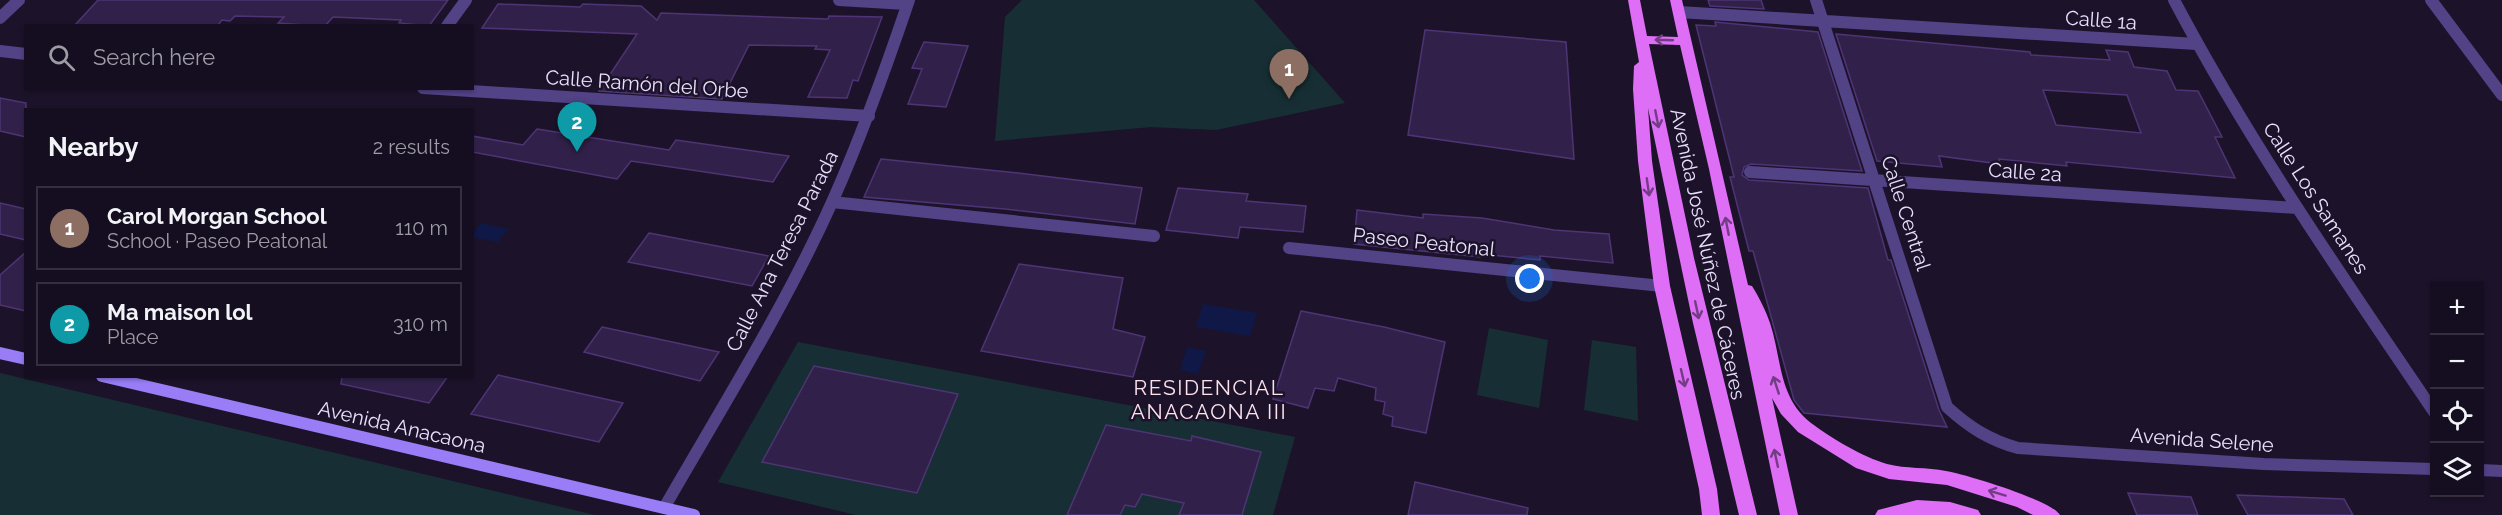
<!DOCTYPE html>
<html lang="en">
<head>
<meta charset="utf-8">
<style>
	body { margin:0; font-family:Raleway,sans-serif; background:#1e1729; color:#f1f3f6 }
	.controls { position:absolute; right:18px; bottom:18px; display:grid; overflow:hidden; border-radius:0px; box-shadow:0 2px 4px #0004 }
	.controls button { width:54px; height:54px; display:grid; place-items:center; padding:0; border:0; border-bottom:2px solid #342e3e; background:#150e20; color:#f1f3f6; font:30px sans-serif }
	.you { position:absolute; left:1530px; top:279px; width:21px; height:21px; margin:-15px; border:4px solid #fff; border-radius:50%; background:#1a73e8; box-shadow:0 0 0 9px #1a73e833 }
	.badge { display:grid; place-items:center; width:39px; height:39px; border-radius:50%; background:#2563eb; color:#fff; font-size:20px; font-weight:700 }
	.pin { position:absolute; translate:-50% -50px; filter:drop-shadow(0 2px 3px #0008) }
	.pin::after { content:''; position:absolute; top:32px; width:21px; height:18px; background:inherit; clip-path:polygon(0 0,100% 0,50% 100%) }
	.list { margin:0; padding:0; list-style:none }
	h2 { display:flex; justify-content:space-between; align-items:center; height:78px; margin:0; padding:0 24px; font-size:26px }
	h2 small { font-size:20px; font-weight:400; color:#9d9ca5 }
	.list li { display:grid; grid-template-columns:39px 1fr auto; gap:18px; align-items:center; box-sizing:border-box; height:84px; margin:0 12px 12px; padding:0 12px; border:2px solid #342e3e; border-radius:0px }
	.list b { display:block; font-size:22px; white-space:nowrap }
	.list p { margin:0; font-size:20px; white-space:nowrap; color:#9d9ca5 }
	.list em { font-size:20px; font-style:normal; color:#9d9ca5 }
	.icon { flex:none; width:33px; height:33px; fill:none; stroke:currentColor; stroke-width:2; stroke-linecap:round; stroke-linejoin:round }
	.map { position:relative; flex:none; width:2502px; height:515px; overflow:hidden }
	.search { position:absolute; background:#150e20; box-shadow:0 2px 4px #0004; left:24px; top:24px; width:450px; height:66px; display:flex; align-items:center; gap:15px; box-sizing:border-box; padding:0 21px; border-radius:0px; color:#9d9ca5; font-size:22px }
	.panel { position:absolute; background:#150e20; box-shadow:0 2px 4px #0004; left:24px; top:108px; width:450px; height:270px; border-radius:0px }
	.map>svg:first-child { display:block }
</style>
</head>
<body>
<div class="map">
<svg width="2502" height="515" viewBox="0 0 2502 515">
	<rect width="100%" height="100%" fill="#1c132a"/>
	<path fill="#172f34" d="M1022,0H1254L1345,103L1216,130L1151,127L995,141L1005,17Z
		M1489,328L1548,340L1539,408L1477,395Z
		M1592,340L1636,347L1638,421L1584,410Z
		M798,342L1295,437L1273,515H856L718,482Z
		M0,373L595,515H0Z"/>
	<path fill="#0f1847" d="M481,223L509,229L497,242L473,237V233Z
		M1203,304L1257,313L1250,336L1196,327Z
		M1187,347L1206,351L1198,374L1180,370Z"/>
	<path fill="#31214a" stroke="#4e3474" stroke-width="1.5" fill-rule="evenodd" d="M98,0H448L429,26L399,23L401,20L333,17L325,26H318L278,23L284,17L235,16L230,21L222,20L217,26H74Z
		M1708,0H1761L1764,9L1710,6Z
		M498,4L580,7L583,4L641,6L657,20L661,13L828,19L829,16L882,17L858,81L853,80L847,98L808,97L830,50L815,49L817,46L749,45L722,99L599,91L637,34L482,28Z
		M1715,22L1818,32L1862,171L1751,164L1744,167L1742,175L1749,180L1868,188L1888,260H1891L1939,410L1947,427L1804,413L1794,400L1753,251H1749L1730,177H1734L1696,25L1716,26Z
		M1425,30L1566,42L1574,159L1408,135Z
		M1836,34L2030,52L2031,55L2110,60L2106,50L2128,52L2134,67L2167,71L2176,90L2198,91L2222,137H2215L2235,178L2066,162L2067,166L1999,159L2000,164L1939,156L1942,167L1877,161ZM2043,90L2127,95L2141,133L2056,125Z
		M924,42L968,46L946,107L908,104L922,69L912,68Z
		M0,98L26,103V137L0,131Z
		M537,129L669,150L676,140L789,156L773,182L631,161L617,179L472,152V136L523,145Z
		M881,159L1018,173L1142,188L1135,224L1005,209L864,197Z
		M1178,188L1248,194L1246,201L1306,206L1303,232L1240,227L1238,238L1166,230Z
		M0,203L26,209V240L0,234Z
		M1357,210L1423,218V214L1482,218L1554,230L1609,234L1613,263L1540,256V260L1480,254V257L1354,244Z
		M649,233L769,256L752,286L628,262Z
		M26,252V311L0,305V275Z
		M1019,264L1123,278L1113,329L1145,337L1133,377L981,351Z
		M1301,311L1384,327L1445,342L1426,433L1392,426L1393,417L1383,414L1385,402L1375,400L1376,388L1338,378L1334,391L1315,388L1308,408L1273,399Z
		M602,327L719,352L700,381L584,352Z
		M814,366L958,394L917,493L762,462Z
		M498,375L623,403L599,442L471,414Z
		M342,376H448L429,403L341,384Z
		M1106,425L1191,441L1192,436L1261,452L1242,515H1179L1184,503L1142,494L1135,507L1125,505L1120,515H1067Z
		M1415,482L1528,508L1527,515H1408Z
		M2128,493L2191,497L2198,515H2137Z
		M2237,495L2344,499L2353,515H2248Z"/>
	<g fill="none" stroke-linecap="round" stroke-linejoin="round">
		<path stroke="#524286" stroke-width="12" d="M839,0L906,4
			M1816,0L1947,407C1969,427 1989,440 2018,448L2264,464L2434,469
			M2174,0C2250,144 2343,277 2434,412
			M2431,0L2502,95
			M1679,12L2196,44
			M0,18L19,0
			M447,26L466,0
			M0,51L26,54
			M423,88L869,116
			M1750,172L2297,208
			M832,202L1154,236
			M1289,248L1662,286
			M2480,470L2502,471
			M664,508C722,407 785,307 833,200C862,135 886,68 909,0"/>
		<path stroke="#987df6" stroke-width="12" d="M0,353L26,359
			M102,376L694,515"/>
		<path fill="#de6ef5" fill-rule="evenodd" d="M1628,0H1640L1647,36L1678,37L1670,0H1682L1748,285L1752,286C1759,297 1766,311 1770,323C1782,359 1778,397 1811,423C1831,438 1863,457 1887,464C1906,469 1927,467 1946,471C1965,474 2053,501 2060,515H2033L2017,507L1947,485L1889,479L1856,468L1798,432L1781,414L1772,398L1798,515H1780L1709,169L1680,45L1649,44L1694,258L1757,515H1739L1693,323L1648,108L1652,161L1670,286L1717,489L1720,515H1702L1699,489L1654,286L1638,161L1633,89L1634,66L1639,62Z
			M1917,500L1950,502L1978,510L1981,515H1875L1878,510Z"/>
	</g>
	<defs><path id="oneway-shaft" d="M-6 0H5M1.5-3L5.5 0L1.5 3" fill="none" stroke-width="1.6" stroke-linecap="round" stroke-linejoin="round" transform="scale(1.5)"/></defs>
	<g stroke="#733c85">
		<use href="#oneway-shaft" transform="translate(1664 40) rotate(-178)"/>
		<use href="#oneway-shaft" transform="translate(1657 119) rotate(79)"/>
		<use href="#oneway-shaft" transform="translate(1648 187) rotate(82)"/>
		<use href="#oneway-shaft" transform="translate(1727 226) rotate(-101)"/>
		<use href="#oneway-shaft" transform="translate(1697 310) rotate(78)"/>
		<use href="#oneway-shaft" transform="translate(1683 378) rotate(77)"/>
		<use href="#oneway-shaft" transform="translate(1776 385) rotate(-108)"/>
		<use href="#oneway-shaft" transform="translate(1776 458) rotate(-102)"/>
		<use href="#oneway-shaft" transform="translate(1997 493) rotate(-163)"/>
	</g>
	<g text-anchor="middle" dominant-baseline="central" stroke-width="5" stroke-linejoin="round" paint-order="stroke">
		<g font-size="20" fill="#e8dffd" stroke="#1c132a">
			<text transform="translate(2101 20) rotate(4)">Calle 1a</text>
			<text transform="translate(647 84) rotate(4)">Calle Ramón del Orbe</text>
			<text transform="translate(2025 172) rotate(4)">Calle 2a</text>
			<text transform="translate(2316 198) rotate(57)">Calle Los Samanes</text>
			<text transform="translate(1906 213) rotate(72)">Calle Central</text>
			<text transform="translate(1424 242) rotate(6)">Paseo Peatonal</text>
			<text transform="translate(782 251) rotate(-63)">Calle Ana Teresa Parada</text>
			<text transform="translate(1708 254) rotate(78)">Avenida José Núñez de Cáceres</text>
			<text transform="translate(402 427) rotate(13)">Avenida Anacaona</text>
			<text transform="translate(2202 440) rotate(4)">Avenida Selene</text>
		</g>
		<g font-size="21" letter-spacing="1.5" fill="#fde1ed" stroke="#1c132a">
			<text x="1209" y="387">RESIDENCIAL<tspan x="1209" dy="24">ANACAONA III</tspan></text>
		</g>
	</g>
</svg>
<div class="controls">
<button>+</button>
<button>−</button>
<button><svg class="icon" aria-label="locate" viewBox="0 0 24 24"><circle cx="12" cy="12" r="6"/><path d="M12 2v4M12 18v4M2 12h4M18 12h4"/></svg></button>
<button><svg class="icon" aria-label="layers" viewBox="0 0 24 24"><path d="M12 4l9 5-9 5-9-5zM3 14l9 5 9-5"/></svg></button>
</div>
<div class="you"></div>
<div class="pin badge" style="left:1289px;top:99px;background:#8d6e63">1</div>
<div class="pin badge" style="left:577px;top:152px;background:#0f9aa8">2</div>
<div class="search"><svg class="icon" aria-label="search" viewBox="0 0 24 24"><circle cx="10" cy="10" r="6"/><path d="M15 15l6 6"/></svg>Search here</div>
<section class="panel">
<h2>Nearby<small>2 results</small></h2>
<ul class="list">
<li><span class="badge" style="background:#8d6e63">1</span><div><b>Carol Morgan School</b><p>School · Paseo Peatonal</p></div><em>110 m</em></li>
<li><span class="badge" style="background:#0f9aa8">2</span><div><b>Ma maison lol</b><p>Place</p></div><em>310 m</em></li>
</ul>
</section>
</div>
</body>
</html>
